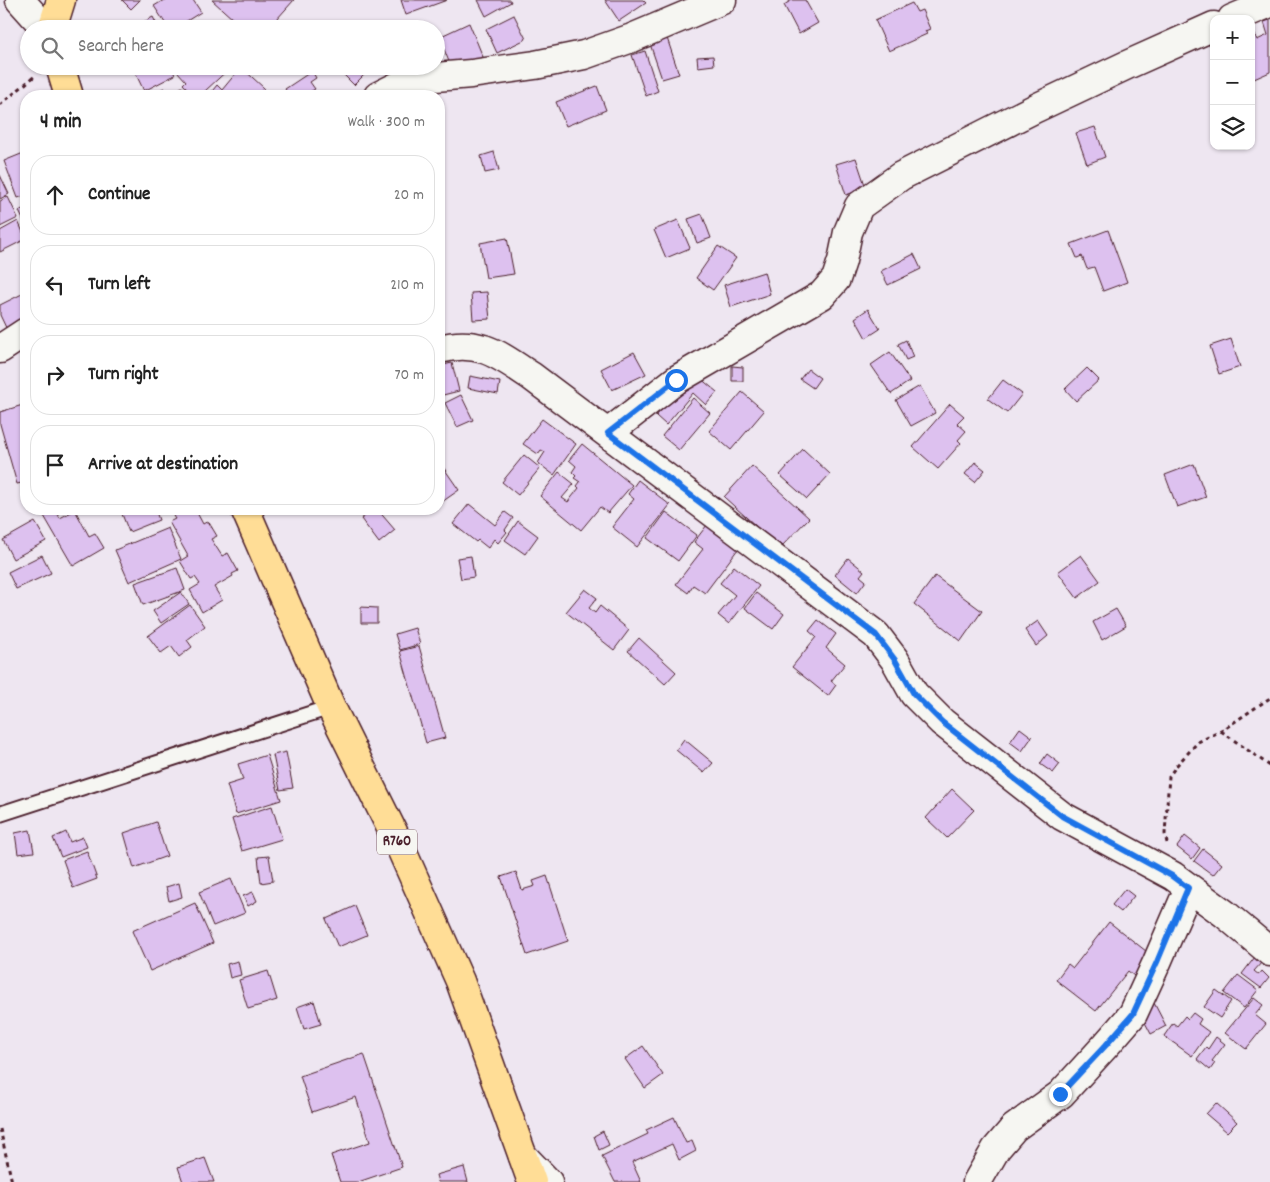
<!DOCTYPE html>
<html lang="en">
<head>
<meta charset="utf-8">
<style>
	body { margin:0; font-family:Dekko,sans-serif; background:#f2f2f2; color:#222 }
	.controls { position:absolute; right:15px; top:15px; display:grid; overflow:hidden; border-radius:10px; box-shadow:0 1px 4px #0004 }
	.controls button { width:45px; height:45px; display:grid; place-items:center; padding:0; border:0; border-bottom:1px solid #e0e0e0; background:#fff; color:#222; font:25px sans-serif }
	.stop { position:absolute; width:15px; height:15px; margin:-11px; border:4px solid #1a73e8; border-radius:50%; background:#fff }
	.stop.end { background:#1a73e8; border-color:#fff; box-shadow:0 1px 5px #0008 }
	.list { margin:0; padding:0; list-style:none }
	h2 { display:flex; justify-content:space-between; align-items:center; height:65px; margin:0; padding:0 20px; font-size:21px }
	h2 small { font-size:16px; font-weight:400; color:#767676 }
	.list li { display:grid; grid-template-columns:32px 1fr auto; gap:15px; align-items:center; box-sizing:border-box; height:80px; margin:0 10px 10px; padding:0 10px; border:1px solid #e0e0e0; border-radius:20px }
	.list b { display:block; font-size:19px; white-space:nowrap }
	.list em { font-size:16px; font-style:normal; color:#767676 }
	.icon { flex:none; width:28px; height:28px; fill:none; stroke:currentColor; stroke-width:2; stroke-linecap:round; stroke-linejoin:round }
	.map { position:relative; flex:none; width:1270px; height:1182px; overflow:hidden }
	.search { position:absolute; background:#fff; box-shadow:0 1px 4px #0004; left:20px; top:20px; width:425px; height:55px; display:flex; align-items:center; gap:12px; box-sizing:border-box; padding:0 18px; border-radius:28px; color:#767676; font-size:19px }
	.panel { position:absolute; background:#fff; box-shadow:0 1px 4px #0004; left:20px; top:90px; width:425px; height:425px; border-radius:20px }
	.map>svg:first-child { display:block }
</style>
</head>
<body>
<div class="map">
<svg width="1270" height="1182" viewBox="0 0 1270 1182">
	<rect width="100%" height="100%" fill="#eee6f1"/>
	<filter id="ink" filterUnits="userSpaceOnUse"><feTurbulence type="fractalNoise" baseFrequency=".02" numOctaves="2"/><feDisplacementMap in="SourceGraphic" scale="10" xChannelSelector="R" yChannelSelector="G"/><feConvolveMatrix kernelMatrix="1 2 1 2 8 2 1 2 1" color-interpolation-filters="sRGB"/></filter>
	<g filter="url(#ink)">
		<path fill="#ddc1ef" stroke="#4a1f2b" d="M122,0H140L131,9Z
			M164,0H193L201,12L174,29H169L154,6Z
			M212,0H294L268,29H244Z
			M401,0H447L406,15Z
			M478,0H510L511,2L486,16Z
			M605,0H643L646,3L619,21Z
			M792,0H805L818,23L799,34L784,5Z
			M912,3L917,12L922,10L930,29L925,31L927,34L889,51L875,20Z
			M514,15L526,39L497,53L486,29Z
			M153,17L159,29H130Z
			M209,20L215,29H195Z
			M1270,20V72L1254,79L1251,72V27L1257,40L1268,35L1264,22Z
			M469,23L483,57L452,69L439,37Z
			M666,35L679,74L662,79L649,41Z
			M645,51L658,91L646,96L632,55Z
			M713,56L714,65L698,67L697,57Z
			M132,66H171L175,75L144,91Z
			M182,66H232L205,91L210,96H194L183,84L186,81L177,71Z
			M340,66H373L354,85L338,69Z
			M387,66H406V77L387,76Z
			M241,67L264,88L256,96H211L209,95L217,85L222,90Z
			M312,71L316,78L310,82L315,89L303,96H290L285,89Z
			M597,86L606,110L566,126L556,102Z
			M182,87L186,96L149,95L164,88L168,95Z
			M1095,127L1105,157L1087,164L1076,133Z
			M26,152V195L18,198L4,161Z
			M494,152L499,170L485,173L481,156Z
			M856,158L866,188L846,195L836,164Z
			M0,175L9,194L0,199Z
			M8,197L18,218L0,227V201Z
			M26,207V226L19,211Z
			M702,214L711,238L697,243L688,219Z
			M678,220L690,248L666,258L654,230Z
			M18,221L26,239L0,252V231Z
			M1108,230L1127,282L1103,291L1094,267L1087,269L1082,256L1077,258L1071,244Z
			M507,238L514,274L486,278L480,243Z
			M718,246L736,258L713,290L696,278Z
			M914,254L921,269L888,285L881,271Z
			M764,272L770,294L731,307L724,285Z
			M26,292V325L9,334L0,315V305Z
			M487,292L490,319L473,320L471,293Z
			M868,309L880,329L866,338L855,318Z
			M1231,339L1240,367L1219,374L1210,346Z
			M906,340L913,357L906,360L898,344Z
			M634,352L646,374L612,390L601,369Z
			M890,352L910,381L891,394L871,365Z
			M452,363L459,391L439,396V366Z
			M732,366L743,367V381H732Z
			M1087,368L1099,380L1076,401L1065,389Z
			M808,369L820,378L813,388L800,379Z
			M694,373L717,392L706,405L693,393L666,425L656,416Z
			M470,376L500,382L498,394L468,388Z
			M1003,380L1022,394L1007,413L988,399Z
			M920,386L935,413L911,426L896,400Z
			M742,392L764,411L731,450L709,431Z
			M461,395L473,420L457,427L445,403Z
			M693,398L710,413L679,450L662,436Z
			M26,404V482L17,484L0,424V412Z
			M950,404L964,416L957,423L966,431L958,440L961,443L938,469L913,447Z
			M542,419L576,444L554,475L538,463L545,452L541,450L538,454L523,444Z
			M582,444L632,485L608,513L600,507L581,530L540,496L559,472L574,484L562,498L568,502L579,488L577,486L580,482L574,478L576,476L572,472L576,466L569,460Z
			M803,449L830,474L807,499L780,475Z
			M524,455L540,468L518,495L502,482Z
			M975,462L985,470L975,482L965,474Z
			M441,464L459,490L439,504V465Z
			M1194,464L1206,497L1177,507L1165,475Z
			M752,466L809,518L780,548L724,497Z
			M638,480L670,505L637,547L612,527L634,499L628,494Z
			M469,504L495,525L505,512L513,518L505,530L507,532L498,543L494,539L488,548L478,540L476,542L453,524Z
			M40,509H60L56,511L60,518L75,510L89,536L95,533L104,548L73,566Z
			M120,509H155L159,520L129,532Z
			M186,509H195L203,524L208,521L217,536L211,539L222,556L228,553L238,571L232,574L233,576L214,587L222,600L202,612L190,590L200,584L195,577L191,579L180,561L188,556L169,522L175,519L173,516Z
			M374,509H377L395,530L379,543L361,519Z
			M666,512L697,535L678,561L647,538Z
			M518,521L538,536L525,554L505,540Z
			M35,522L46,541L13,559L3,540Z
			M707,525L738,549L705,593L693,585L688,593L676,584L703,549L694,542Z
			M168,528L181,559L129,582L115,550Z
			M42,555L51,573L16,589L8,572Z
			M1081,555L1100,581L1077,598L1058,572Z
			M471,556L474,577L461,579L457,558Z
			M848,558L864,571L860,576L866,581L857,593L835,575Z
			M734,566L759,586L729,624L718,615L735,595L720,583Z
			M177,568L185,590L143,605L135,583Z
			M935,576L982,611L961,641L914,604Z
			M585,589L597,598L589,608L595,613L600,606L629,630L614,650L566,612Z
			M181,592L189,604L161,623L153,611Z
			M756,593L784,614L773,629L745,608Z
			M190,605L205,626L187,640L192,647L179,657L171,646L161,653L148,636Z
			M361,607L377,608V623H361Z
			M1116,609L1126,626L1102,640L1093,622Z
			M818,620L836,634L826,648L845,664L831,681L836,685L828,696L792,667L816,637L809,631Z
			M1038,621L1048,636L1036,646L1025,630Z
			M415,628L420,644L400,650L395,634Z
			M639,638L676,672L665,684L628,651Z
			M419,646L445,738L426,743L400,651Z
			M1020,728L1032,737L1022,751L1010,742Z
			M684,739L713,763L704,773L676,750Z
			M286,752L293,788L280,790L273,755Z
			M1047,754L1060,764L1053,773L1040,764Z
			M267,755L281,800L236,814L227,785L243,780L238,764Z
			M952,789L974,810L947,838L926,818Z
			M272,806L282,839L242,851L232,819Z
			M156,822L167,856L134,868L124,833Z
			M30,830L34,852L18,854L15,833Z
			M66,832L70,842L83,837L87,847L61,857L53,838Z
			M1185,836L1200,848L1192,859L1177,847Z
			M1203,849L1222,864L1213,875L1194,861Z
			M87,851L97,879L73,888L63,860Z
			M269,856L273,881L261,883L258,857Z
			M516,872L522,890L535,886L533,881L547,876L568,941L527,955L501,877Z
			M231,879L245,913L213,926L199,892Z
			M179,883L182,897L169,901L166,887Z
			M1125,889L1134,896L1121,912L1112,905Z
			M253,892L257,901L248,906L243,896Z
			M195,903L213,943L150,971L132,931Z
			M355,906L367,935L338,947L326,919Z
			M1109,922L1151,955L1134,976L1128,971L1096,1011L1056,980L1068,964L1073,968Z
			M1255,957L1262,962L1254,971L1259,975L1262,971L1269,978L1261,988L1242,974Z
			M238,961L241,975L230,978L227,964Z
			M268,971L277,1000L248,1009L239,980Z
			M1238,975L1258,990L1244,1008L1224,993Z
			M1216,990L1231,1001L1220,1018L1204,1007Z
			M1254,998L1263,1005L1255,1015L1266,1024L1246,1049L1225,1033Z
			M314,1001L321,1024L304,1029L297,1007Z
			M1153,1001L1166,1026L1151,1034L1138,1009Z
			M1193,1013L1201,1019L1198,1024L1209,1032L1192,1056L1164,1036L1173,1023L1177,1026L1185,1016L1188,1019Z
			M1216,1037L1225,1044L1212,1061L1215,1063L1210,1070L1197,1059L1206,1047L1208,1049Z
			M643,1046L663,1075L645,1088L625,1059Z
			M364,1054L402,1167L358,1182H340L331,1155L370,1142L356,1097L312,1112L300,1076Z
			M1216,1103L1237,1122L1227,1132L1206,1114Z
			M674,1117L686,1143L692,1141L696,1151L679,1160L672,1144L632,1162L641,1182H615L602,1156L648,1134L646,1130Z
			M603,1131L609,1145L599,1150L594,1136Z
			M205,1158L214,1182H183L178,1167Z
			M464,1167L468,1182H438L436,1175Z"/>
		<g fill="none" stroke-linecap="round" stroke-linejoin="round">
			<g stroke="#4a1f2b" stroke-width="18">
				<path id="service" d="M0,814L331,707"/>
			</g>
			<g stroke="#4a1f2b" stroke-width="31">
				<path id="minor" d="M20,0L46,29
					M1232,19L1270,3
					M378,96L412,79L471,74L535,65L584,55L632,38L722,0
					M0,349L26,332
					M439,349C479,338 499,355 531,376L876,635L895,660L914,694L942,722L1062,816L1173,876L1225,914L1270,952
					M608,433L676,380L822,295L836,279L842,261L848,232L859,206L901,176L1036,108L1127,65L1214,26
					M523,1156L548,1182
					M977,1182L996,1149L1014,1128L1061,1094L1106,1045L1133,1014L1157,962L1189,888"/>
			</g>
			<g stroke="#4a1f2b" stroke-width="31">
				<path id="primary" d="M52,29L61,0
					M60,66L69,96
					M245,509L331,707L398,842L460,981L532,1182"/>
			</g>
			<path stroke="#4a1f2b" stroke-width="3" stroke-dasharray="4 4" stroke-linecap="butt" d="M0,105L36,75
				M1221,731L1270,766
				M1167,843L1165,834L1169,776L1177,765L1198,742L1221,731L1270,698
				M0,1129L12,1182"/>
			<use href="#service" stroke="#f6f6f2" stroke-width="14"/>
			<use href="#minor" stroke="#f6f6f2" stroke-width="28"/>
			<use href="#primary" stroke="#ffdd96" stroke-width="28"/>
		</g>
	</g>
	<g fill="none" stroke-linecap="round" stroke-linejoin="round" filter="url(#ink)">
		<path stroke="#1a73e8" stroke-width="6" d="M676,380L608,433L876,635L895,660L914,694L942,722L1062,816L1172,876L1188,888L1157,962L1133,1014L1106,1045L1060,1094"/>
	</g>
	<g text-anchor="middle" dominant-baseline="central" stroke-width="4" stroke-linejoin="round" paint-order="stroke">
		<rect fill="#f6f6f2" stroke="#7e6067" stroke-width="1" x="377" y="829.5" width="40" height="25" rx="4"/>
		<g font-size="15" font-weight="bold" fill="#4a1f2b">
			<text x="397" y="842">R760</text>
		</g>
	</g>
</svg>
<div class="controls">
<button>+</button>
<button>−</button>
<button><svg class="icon" aria-label="layers" viewBox="0 0 24 24"><path d="M12 4l9 5-9 5-9-5zM3 14l9 5 9-5"/></svg></button>
</div>
<div class="stop" style="left:676px;top:380px"></div>
<div class="stop end" style="left:1060px;top:1094px"></div>
<div class="search"><svg class="icon" aria-label="search" viewBox="0 0 24 24"><circle cx="10" cy="10" r="6"/><path d="M15 15l6 6"/></svg>Search here</div>
<section class="panel">
<h2>4 min<small>Walk · 300 m</small></h2>
<ul class="list">
<li><svg class="icon" aria-label="ahead" viewBox="0 0 24 24"><path d="M12 20V5M6 11l6-6 6 6"/></svg><div><b>Continue</b></div><em>20 m</em></li>
<li><svg class="icon" aria-label="left" viewBox="0 0 24 24"><path d="M17 20v-9H6M10 6l-5 5 5 5"/></svg><div><b>Turn left</b></div><em>210 m</em></li>
<li><svg class="icon" aria-label="right" viewBox="0 0 24 24"><path d="M7 20v-9h11M14 6l5 5-5 5"/></svg><div><b>Turn right</b></div><em>70 m</em></li>
<li><svg class="icon" aria-label="arrive" viewBox="0 0 24 24"><path d="M6 21V4h12l-3 4 3 4H6"/></svg><div><b>Arrive at destination</b></div></li>
</ul>
</section>
</div>
</body>
</html>
